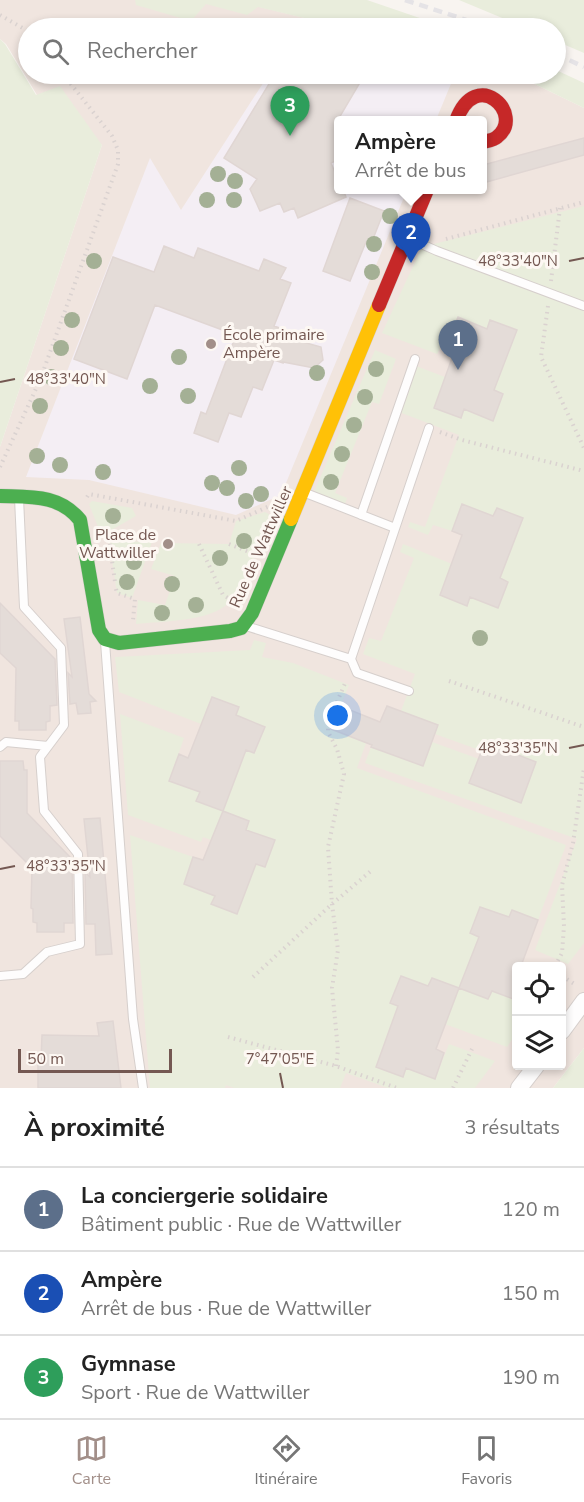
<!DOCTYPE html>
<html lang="fr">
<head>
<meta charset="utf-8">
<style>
	body { margin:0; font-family:"Nunito Sans",sans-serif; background:#f6f6f6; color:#222 }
	.controls { position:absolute; right:18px; bottom:18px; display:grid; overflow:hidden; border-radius:6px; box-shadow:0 3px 9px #0003 }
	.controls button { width:54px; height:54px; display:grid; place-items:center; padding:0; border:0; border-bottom:2px solid #e0e0e0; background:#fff; color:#222; font:30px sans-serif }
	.scale { position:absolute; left:18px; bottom:15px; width:154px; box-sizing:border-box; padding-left:6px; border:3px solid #745852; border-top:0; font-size:16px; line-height:21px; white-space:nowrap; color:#745852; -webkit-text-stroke:4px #fdf8f3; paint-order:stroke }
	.you { position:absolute; left:338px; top:716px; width:21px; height:21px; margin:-15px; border:4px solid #fff; border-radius:50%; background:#1a73e8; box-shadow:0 0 0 9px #1a73e833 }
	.badge { display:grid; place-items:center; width:39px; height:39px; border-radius:50%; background:#a28f89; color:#fff; font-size:20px; font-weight:700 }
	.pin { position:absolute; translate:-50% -50px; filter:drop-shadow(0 2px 3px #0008) }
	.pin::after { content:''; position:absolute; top:32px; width:21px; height:18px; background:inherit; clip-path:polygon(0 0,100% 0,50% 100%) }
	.popup { position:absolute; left:334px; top:116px; width:153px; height:78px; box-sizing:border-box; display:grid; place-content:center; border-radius:6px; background:#fff; filter:drop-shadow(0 2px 4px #0005); font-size:20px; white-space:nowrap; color:#767676 }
	.popup b { font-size:22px; color:#222 }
	.popup::after { content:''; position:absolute; left:50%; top:100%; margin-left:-12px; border:12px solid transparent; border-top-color:#fff }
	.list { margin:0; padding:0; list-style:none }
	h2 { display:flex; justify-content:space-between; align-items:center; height:78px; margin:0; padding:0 24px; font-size:26px }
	h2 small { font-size:20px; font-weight:400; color:#767676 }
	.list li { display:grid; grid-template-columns:39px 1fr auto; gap:18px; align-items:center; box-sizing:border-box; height:84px; padding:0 24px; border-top:2px solid #e0e0e0 }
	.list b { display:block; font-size:22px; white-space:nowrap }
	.list p { margin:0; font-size:20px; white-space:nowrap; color:#767676 }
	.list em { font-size:20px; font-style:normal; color:#767676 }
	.icon { flex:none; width:33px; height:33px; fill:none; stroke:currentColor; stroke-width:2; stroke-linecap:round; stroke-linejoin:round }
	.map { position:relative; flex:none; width:584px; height:1088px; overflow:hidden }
	.search { position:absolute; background:#fff; box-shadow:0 3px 9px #0003; left:18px; right:18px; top:18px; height:66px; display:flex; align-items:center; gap:15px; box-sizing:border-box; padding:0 21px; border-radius:33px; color:#767676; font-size:22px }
	.sheet { height:330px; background:#fff }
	nav { display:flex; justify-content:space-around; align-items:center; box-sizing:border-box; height:84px; border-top:2px solid #e0e0e0; background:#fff; font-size:16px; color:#767676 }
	nav a { display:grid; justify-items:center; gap:3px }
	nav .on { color:#a28f89 }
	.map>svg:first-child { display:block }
</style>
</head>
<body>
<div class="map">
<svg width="584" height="1088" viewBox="0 0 584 1088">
	<rect width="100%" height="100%" fill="#f8f4f0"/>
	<path fill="#f0e5df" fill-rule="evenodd" d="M0,0H232L346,28H28V74H514L584,108V1048L553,1088H0V447L102,145L37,95L6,44L0,39ZM339,121H483V190H339ZM516,966H562V1066H516Z"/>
	<path fill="#f4eef4" d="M269,74H455L436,120L339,121V190H407L281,495L236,515L89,480L26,477L150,158L181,210Z"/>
	<path fill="#e9eddc" d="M135,0H367L449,28H346L258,7L247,15L206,4L191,21L136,5Z
		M459,0H584V53L556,41V28H526Z
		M0,39L5,44L36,95L60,86L102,145L0,447Z
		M556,70L584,83V108L514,74H556Z
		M584,206V943L568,964L535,950L577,839L365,763L371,747L423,766L432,742L479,759L521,802L536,762L486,742L482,751L435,734L438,725L401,711L415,674L363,654L369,638L381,641L414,558L400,552L403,544L452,564L441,595L467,606L470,597L498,607L508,582L500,578L523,518L497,508L493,516L462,504L452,531L433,525L428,535L408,527L410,522L425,527L459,435L399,412L416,366L445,377L434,408L460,418L464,409L493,421L503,394L494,390L517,330L491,320L487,329L458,318L448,344H442L437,354L382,333L422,247Z
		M375,350L396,359L379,404L372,402L335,493L347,498L345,504L314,492Z
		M92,501L132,508L136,516L108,532L98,527L89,504Z
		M265,512L272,516C262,537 243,588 229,603C208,622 163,621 136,624L138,600L165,605L175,576L151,569L161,543L229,544L236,521Z
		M109,541L152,542L132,598L117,593Z
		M254,640L266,643L262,657L293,663L349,685L331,729L366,743L357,768L566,845L538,920L513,910L509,917L470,933L479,937L459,988L488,999L492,991L516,1000V1034L507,1047L445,1024L459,988L428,986L401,976L390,1002L398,1006L376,1067L403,1077L406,1068L435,1079L449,1044L495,1061L475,1088H388L346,1073L340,1088H234L226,1085L225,1088H150L130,835L193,857L184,884L215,896L212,904L237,914L256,864L265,867L275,840L246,830L249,821L223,811L211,840L203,837L201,842L128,815L120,714L184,738L169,781L200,792L223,810L246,751L255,753L264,727L236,715L238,707L213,697L201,724L119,692L115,657L250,650Z
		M584,1048V1088H553Z"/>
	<path fill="#e4dcd8" stroke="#e0d6d3" stroke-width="1.5" d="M275,74H352L362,79L336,123L339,130V159L331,163L339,182V189H343L346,197L298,218L294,208L284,212L280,203L260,211L250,189L257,179L224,158Z
		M584,138V155L483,183V165Z
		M350,198L384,211L371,244L366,242L350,281L323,271Z
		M164,246L194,258L198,248L259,271L264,259L286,268L280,279L291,283L274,326L294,333L292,339L321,347L323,360L314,368L283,362V363L274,360L262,390L253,387L241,417L229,413L218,442L194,433L201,412L206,414L236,335L155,305L127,379L74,359L113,257L154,272Z
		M458,317L487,329L490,320L517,330L494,390L503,394L493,421L464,409L461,418L434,408L456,347L448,344Z
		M462,504L493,516L497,508L523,518L500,578L508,582L498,608L470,597L467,606L440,595L462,535L452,531Z
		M0,603L55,659L57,705L50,706V721L46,722V730H19V721H15L16,668L0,653Z
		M80,617L89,694L96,701L90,702L91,713L78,714L76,703L70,704L68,673L72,677L64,619Z
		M212,697L239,707L236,715L265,727L254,753L246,750L223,811L196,801L200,792L169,781L179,754L188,758Z
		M340,706L380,722L387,706L438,725L423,766L371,747L372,745L331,729Z
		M485,742L536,762L521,803L469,783Z
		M0,761H23L24,770H27V813L72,859L73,923H64V932H37V923L33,922V909L31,908L32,868L0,836Z
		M223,811L249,821L246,830L275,840L265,867L256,864L237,914L211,904L215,896L184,884L193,857L203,860Z
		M100,818L112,954L96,955L95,924H86L85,872L90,877L84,819Z
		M480,907L509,917L512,910L538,920L521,966H516V1000L492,991L488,999L459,988L479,937L470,933Z
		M401,976L428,986L432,978L459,988L436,1049L444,1053L435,1079L406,1068L403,1077L376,1067L398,1006L390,1003Z
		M113,1021L121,1088H38V1062H41L42,1035L99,1036L97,1023Z"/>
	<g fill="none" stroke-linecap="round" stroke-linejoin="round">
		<g stroke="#d6cfcc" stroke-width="10">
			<path id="lane" d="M410,239L437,251L584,306
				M303,492L395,528
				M361,515L415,359
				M246,626L351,659L429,428
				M105,642L133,1019L143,1088
				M351,659L357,673L409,691
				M0,747L6,742L48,746
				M0,976L23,974L47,952L80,944L78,854L44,811L40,757L64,725L61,648L24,607L19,498"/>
		</g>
		<g stroke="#d6cfcc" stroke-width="18">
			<path id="street" d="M562,1031L584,1001
				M519,1088L536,1066"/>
		</g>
		<g stroke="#d8cfcc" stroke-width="15">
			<path id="fast" d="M0,496C30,497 59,494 80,520L99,630L105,639L119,643L230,631L241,628L252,613L291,519"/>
		</g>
		<g stroke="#d8cfcc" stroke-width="15">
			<path id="slow" d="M291,519L379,305"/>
		</g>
		<g stroke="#d8cfcc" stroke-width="15">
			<path id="jam" d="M456,121C476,65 526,115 497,137C494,140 487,141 483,142
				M379,305L427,190"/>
		</g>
		<path stroke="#dad2d0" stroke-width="4" stroke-dasharray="1.5 4.5" stroke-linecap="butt" d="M0,15L28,31
			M446,239L584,202
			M551,281L560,208
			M548,306L541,357L584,448
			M440,432L462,440L584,471
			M0,467L40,380L118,164V150L112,136L63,74
			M87,497L89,494L236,521L274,504
			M108,532L115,582
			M199,544L223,595L233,601
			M229,544L254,554
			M116,589L117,593L135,599L133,620
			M449,681L584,727
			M555,966L562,953L564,926L562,885L573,843L584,768
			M562,976L576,985
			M253,977L332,904L372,870
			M228,1037L336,1066L397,1088
			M336,1066L338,1050L332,988L338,950L332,904L328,847L344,774L337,749L328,732V723L346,681
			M453,1088L472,1049"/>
		<use href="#lane" stroke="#fefdfd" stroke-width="8"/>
		<use href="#street" stroke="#fefdfd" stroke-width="16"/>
		<use href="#fast" stroke="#4caf50" stroke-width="14"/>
		<use href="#slow" stroke="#ffc107" stroke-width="14"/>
		<use href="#jam" stroke="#c62828" stroke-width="14"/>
		<path stroke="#e5e3e6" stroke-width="4.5" stroke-dasharray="9 6" stroke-linecap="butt" d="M405,0L491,28
			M556,54L584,67"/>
	</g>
	<g fill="#a4b095">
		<circle cx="218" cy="174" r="8"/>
		<circle cx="235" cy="181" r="8"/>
		<circle cx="207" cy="200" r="8"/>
		<circle cx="234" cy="200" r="8"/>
		<circle cx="390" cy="216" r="8"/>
		<circle cx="374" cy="244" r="8"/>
		<circle cx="94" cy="261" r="8"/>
		<circle cx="372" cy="272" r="8"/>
		<circle cx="72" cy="320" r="8"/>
		<circle cx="61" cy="348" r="8"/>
		<circle cx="179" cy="357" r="8"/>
		<circle cx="376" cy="369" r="8"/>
		<circle cx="317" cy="373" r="8"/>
		<circle cx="51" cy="377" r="8"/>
		<circle cx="150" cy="386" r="8"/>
		<circle cx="188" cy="396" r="8"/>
		<circle cx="365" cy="397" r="8"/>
		<circle cx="40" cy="406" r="8"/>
		<circle cx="354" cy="425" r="8"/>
		<circle cx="342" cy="454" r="8"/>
		<circle cx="37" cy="456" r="8"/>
		<circle cx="60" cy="465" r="8"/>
		<circle cx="239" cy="468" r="8"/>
		<circle cx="103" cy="472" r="8"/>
		<circle cx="331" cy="482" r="8"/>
		<circle cx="212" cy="483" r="8"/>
		<circle cx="227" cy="488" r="8"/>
		<circle cx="261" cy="494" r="8"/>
		<circle cx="246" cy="501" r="8"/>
		<circle cx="113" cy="516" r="8"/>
		<circle cx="244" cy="541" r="8"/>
		<circle cx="220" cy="558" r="8"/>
		<circle cx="134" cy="562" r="8"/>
		<circle cx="127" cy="582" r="8"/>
		<circle cx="172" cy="584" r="8"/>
		<circle cx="196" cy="605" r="8"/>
		<circle cx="162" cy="613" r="8"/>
		<circle cx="480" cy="638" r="8"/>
	</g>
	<path fill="none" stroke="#745852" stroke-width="2" d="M569,261L584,258M0,382L15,379M569,748L584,745M0,869L15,866M280,1073L283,1088"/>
	<g fill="#a28f89" stroke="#fdf8f3" stroke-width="2">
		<circle cx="211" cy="344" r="6"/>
		<circle cx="168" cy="544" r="6"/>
	</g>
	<g text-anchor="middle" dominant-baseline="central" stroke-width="6" stroke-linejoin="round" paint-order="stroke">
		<g font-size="16" fill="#745852" stroke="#fdf8f3" text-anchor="start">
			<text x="223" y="335">École primaire<tspan x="223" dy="18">Ampère</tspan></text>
			<text x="156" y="535" text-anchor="end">Place de<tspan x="156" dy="18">Wattwiller</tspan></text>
		</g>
		<g font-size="16" fill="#745852" stroke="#fdf8f3">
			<text transform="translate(261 547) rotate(-66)">Rue de Wattwiller</text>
		</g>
	</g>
	<g font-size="15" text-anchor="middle" fill="#745852" stroke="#fdf8f3" stroke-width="6" stroke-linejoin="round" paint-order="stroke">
		<text x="518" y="266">48°33'40"N</text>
		<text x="66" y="384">48°33'40"N</text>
		<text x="518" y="753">48°33'35"N</text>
		<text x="66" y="871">48°33'35"N</text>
		<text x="280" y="1064">7°47'05"E</text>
	</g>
</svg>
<div class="controls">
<button><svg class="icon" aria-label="locate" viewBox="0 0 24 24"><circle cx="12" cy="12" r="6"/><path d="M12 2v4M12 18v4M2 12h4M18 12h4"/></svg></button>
<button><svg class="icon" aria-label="layers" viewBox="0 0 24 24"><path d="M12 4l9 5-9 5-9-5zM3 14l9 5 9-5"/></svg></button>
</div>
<div class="scale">50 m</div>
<div class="you"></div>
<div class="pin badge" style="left:458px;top:370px;background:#5c6f8a">1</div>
<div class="pin badge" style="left:411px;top:263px;background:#1a4fb4">2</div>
<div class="popup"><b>Ampère</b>Arrêt de bus</div>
<div class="pin badge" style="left:290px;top:136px;background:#2e9e5b">3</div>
<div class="search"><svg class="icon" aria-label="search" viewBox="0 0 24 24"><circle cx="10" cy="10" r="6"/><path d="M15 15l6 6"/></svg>Rechercher</div>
</div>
<section class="sheet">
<h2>À proximité<small>3 résultats</small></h2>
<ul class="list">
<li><span class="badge" style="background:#5c6f8a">1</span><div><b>La conciergerie solidaire</b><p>Bâtiment public · Rue de Wattwiller</p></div><em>120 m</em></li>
<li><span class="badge" style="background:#1a4fb4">2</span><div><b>Ampère</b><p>Arrêt de bus · Rue de Wattwiller</p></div><em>150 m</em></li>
<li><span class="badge" style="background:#2e9e5b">3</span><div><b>Gymnase</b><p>Sport · Rue de Wattwiller</p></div><em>190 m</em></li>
</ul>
</section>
<nav>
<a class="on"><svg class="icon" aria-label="map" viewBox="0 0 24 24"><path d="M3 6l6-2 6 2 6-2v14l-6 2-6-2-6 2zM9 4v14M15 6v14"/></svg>Carte</a>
<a><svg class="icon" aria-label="directions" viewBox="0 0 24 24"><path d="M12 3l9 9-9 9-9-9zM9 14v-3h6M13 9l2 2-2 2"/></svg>Itinéraire</a>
<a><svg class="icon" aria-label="saved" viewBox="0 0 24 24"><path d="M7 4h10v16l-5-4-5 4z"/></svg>Favoris</a>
</nav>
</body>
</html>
